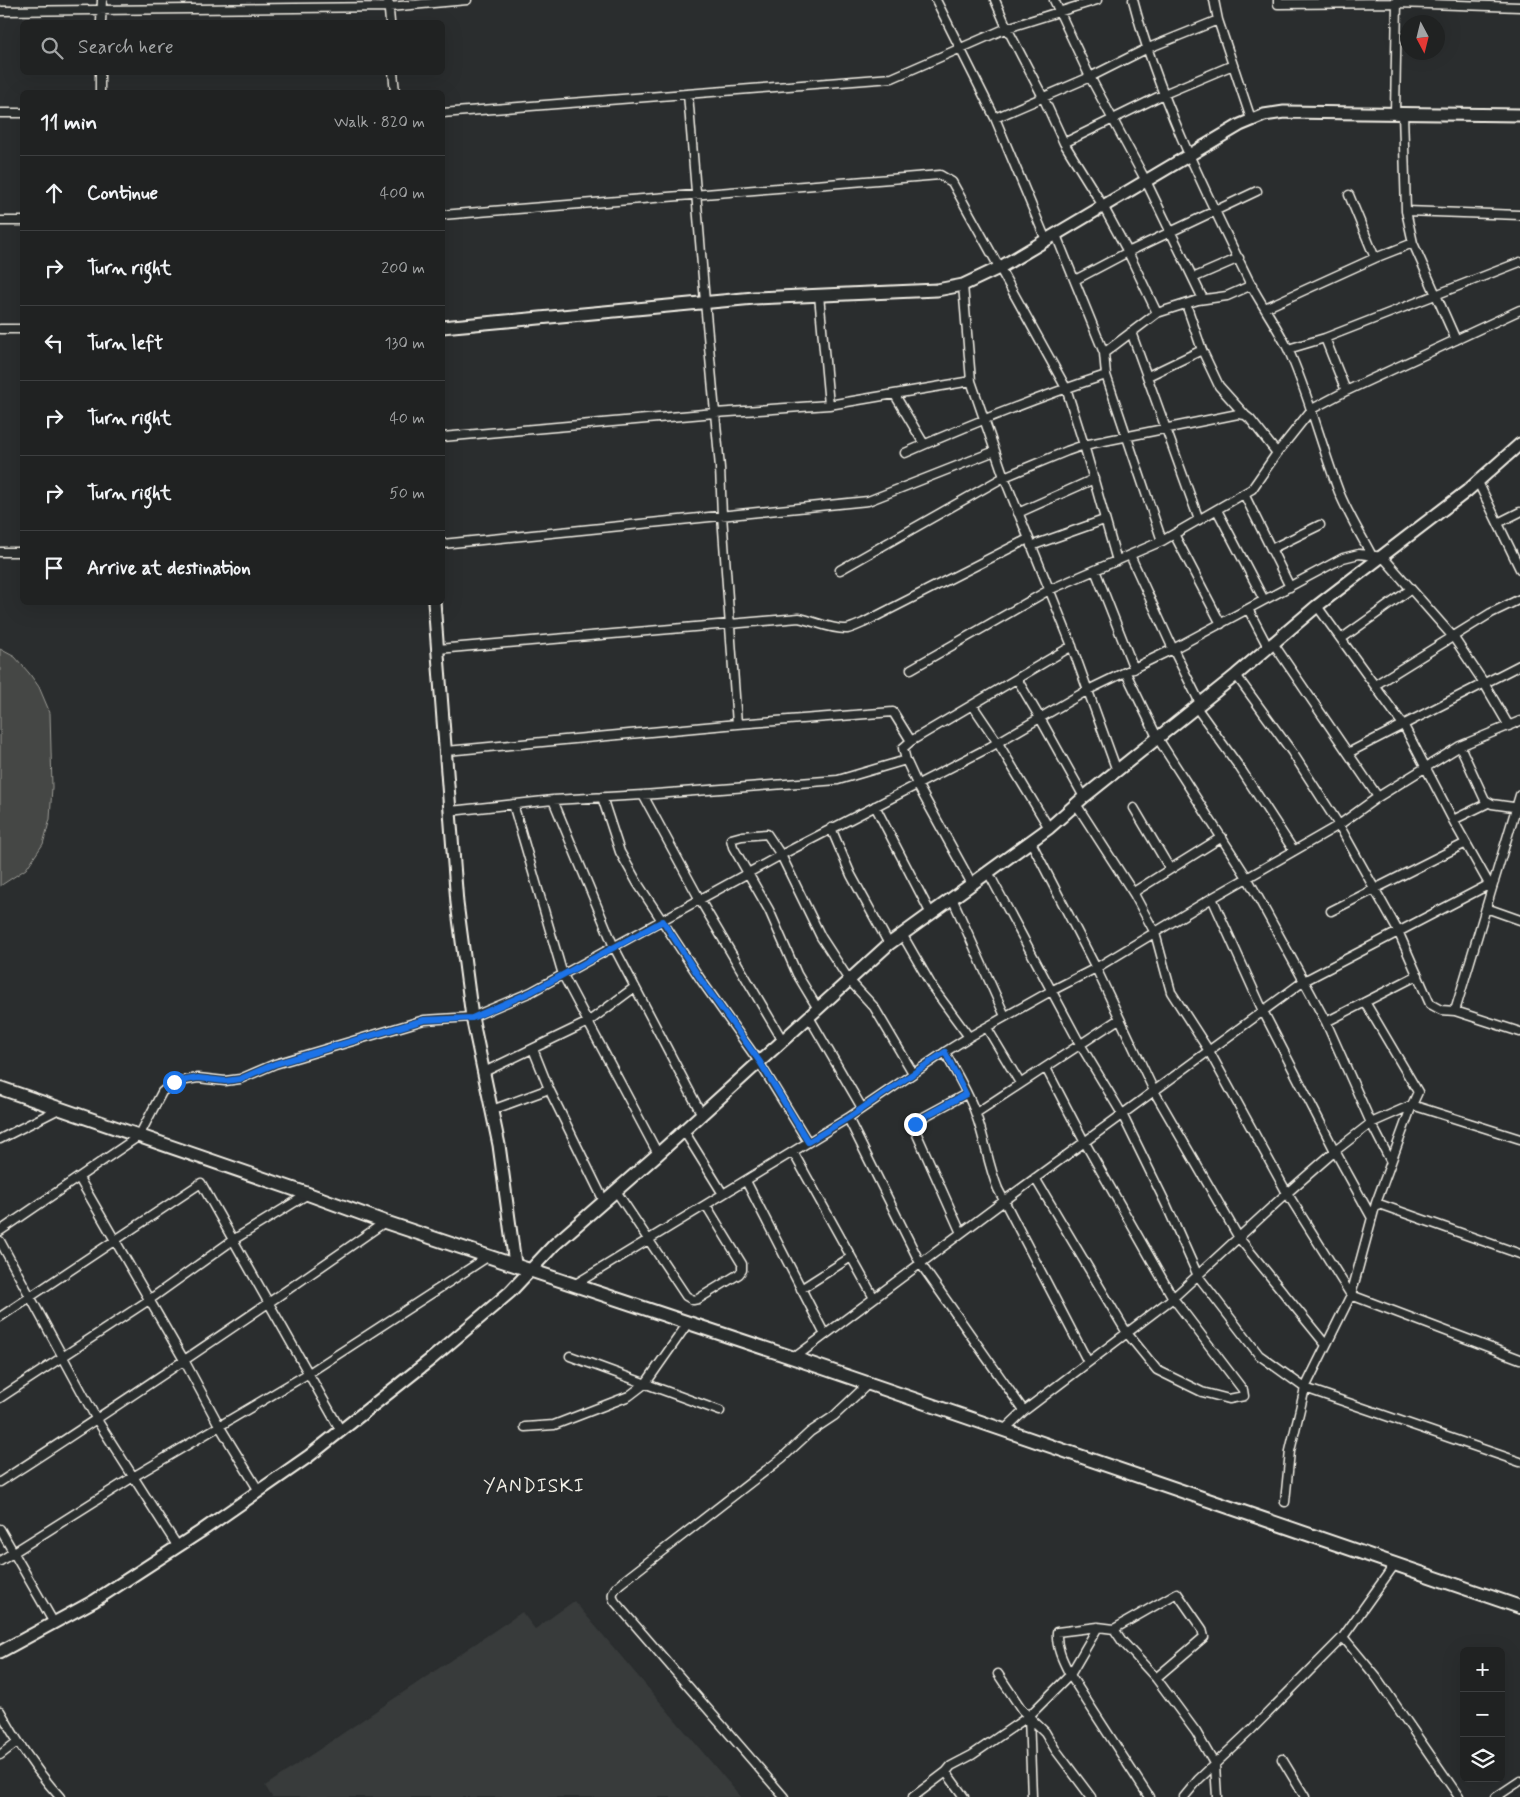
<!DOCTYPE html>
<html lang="en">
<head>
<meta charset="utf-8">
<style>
	body { margin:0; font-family:Mynerve,sans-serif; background:#2d2f2f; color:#f1f3f6 }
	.controls { position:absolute; right:15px; bottom:15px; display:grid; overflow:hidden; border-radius:8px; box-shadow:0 5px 20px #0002 }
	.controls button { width:45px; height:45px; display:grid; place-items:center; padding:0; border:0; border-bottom:1px solid #3d3f40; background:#202222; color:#f1f3f6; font:25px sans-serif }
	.compass { position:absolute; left:1400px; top:15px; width:45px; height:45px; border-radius:50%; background:#202222; box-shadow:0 5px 20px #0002; rotate:173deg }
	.stop { position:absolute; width:15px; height:15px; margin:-11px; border:4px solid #1a73e8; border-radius:50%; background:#fff }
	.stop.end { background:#1a73e8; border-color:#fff; box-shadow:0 1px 5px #0008 }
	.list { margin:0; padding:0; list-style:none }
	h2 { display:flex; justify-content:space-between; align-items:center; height:65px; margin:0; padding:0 20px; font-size:21px }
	h2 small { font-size:16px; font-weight:400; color:#a2a4a5 }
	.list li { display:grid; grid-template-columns:32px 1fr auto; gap:15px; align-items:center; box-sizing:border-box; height:75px; padding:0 20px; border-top:1px solid #3d3f40 }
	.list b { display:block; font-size:19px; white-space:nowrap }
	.list em { font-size:16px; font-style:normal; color:#a2a4a5 }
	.icon { flex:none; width:28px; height:28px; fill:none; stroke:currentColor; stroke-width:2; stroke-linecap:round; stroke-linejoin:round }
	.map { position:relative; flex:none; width:1520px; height:1797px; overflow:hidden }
	.search { position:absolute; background:#202222; box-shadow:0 5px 20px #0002; left:20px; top:20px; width:425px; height:55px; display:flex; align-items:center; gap:12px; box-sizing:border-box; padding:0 18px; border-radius:8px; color:#a2a4a5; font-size:19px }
	.panel { position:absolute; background:#202222; box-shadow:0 5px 20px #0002; left:20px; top:90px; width:425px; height:515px; border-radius:8px }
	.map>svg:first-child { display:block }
</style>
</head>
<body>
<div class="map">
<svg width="1520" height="1797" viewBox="0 0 1520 1797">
	<rect width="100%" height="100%" fill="#2a2d2e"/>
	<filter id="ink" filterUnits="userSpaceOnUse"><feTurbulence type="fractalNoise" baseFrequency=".02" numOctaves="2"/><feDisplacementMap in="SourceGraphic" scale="10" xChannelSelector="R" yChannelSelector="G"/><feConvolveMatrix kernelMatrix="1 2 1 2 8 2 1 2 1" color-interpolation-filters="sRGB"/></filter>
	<g filter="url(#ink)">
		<path fill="#373a3a" d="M574,1601L741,1797H272L265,1786L522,1612L535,1629Z"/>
		<path fill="#444645" stroke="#9c9c96" d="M0,649L15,657L29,673L39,687L50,713L52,787L50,819L43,844L26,869L0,886Z"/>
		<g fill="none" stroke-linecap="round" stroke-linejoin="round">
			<g stroke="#f4f1e8" stroke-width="11">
				<path id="street" d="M388,0L390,22
					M936,0L995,118L1046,240
					M995,0L1007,28L1043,97L1064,143L1103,206L1128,252L1157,313
					M1054,0L1090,77L1146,181L1203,299
					M1133,0C1159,99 1205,191 1250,283C1262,306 1277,326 1288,349C1309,395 1321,445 1339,492C1348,514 1361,535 1372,556
					M1214,0L1218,20L1251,119
					M1278,0V4L1397,3L1520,7
					M0,11L389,7L467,0
					M101,22L102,0
					M393,72L395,92
					M100,92V72
					M688,94L705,302L720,468L722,515L737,724
					M0,113H22
					M442,113L892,78L1007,28L1097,0
					M1395,113L1397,0
					M1403,113L1406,211L1413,243L1456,340
					M995,118L1090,77L1146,49L1218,20
					M1064,143L1164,94L1233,65
					M1349,195L1375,258
					M1406,211L1520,215
					M442,215L940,175L952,182L1066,388L1084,445L1117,561
					M0,221H22
					M1056,235L1104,353L1106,375L1162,541
					M1193,278L1239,258
					M1075,280L1128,252L1257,191
					M963,285L971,381L1004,477L1070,641L1117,771
					M819,295L829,405
					M1186,304L1202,350L1219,386L1245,415
					M1265,308L1375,258L1413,243
					M0,329H22
					M1131,332L1199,520
					M1325,338L1346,391
					M1288,349L1325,338L1520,262
					M1104,353L1157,313L1198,300L1227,296L1252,285
					M1148,376L1202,350
					M895,395L924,444
					M442,437L715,413L829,405L971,381
					M905,453C971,424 1037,397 1106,375
					M1478,482L1520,569
					M1244,494L1290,587
					M1217,510L1264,600
					M1018,513L1094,479
					M1498,523L1520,512
					M1174,534L1221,624
					M442,544L868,501L995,451
					M1031,546L1104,520
					M1271,549L1320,525
					M0,552H22
					M1130,555L1173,649L1200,703
					M840,570L1004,477L1067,451L1084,445L1238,414L1245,415L1250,419L1277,453
					M1095,570L1134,669
					M1317,606L1404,726L1453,820L1488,803
					M1248,609L1268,647
					M1341,639L1411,589
					M1273,643L1378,797
					M438,649L799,618C814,621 832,630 847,629C852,628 858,625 863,623L1028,539
					M911,669L1049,590L1162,541L1252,489L1277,453L1312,409L1346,391L1520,310
					M1126,673L1157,737L1248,879L1304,981L1326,1022L1371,1123L1391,1162
					M1236,675L1292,752L1339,825L1398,931L1430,1004L1441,1010L1455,1011L1520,1032
					M1017,679L1040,718L1084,797
					M1375,685L1491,613L1520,599
					M973,706L998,743L1049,828
					M1196,707L1240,768L1294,851
					M1460,746L1485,800L1492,804L1520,808
					M446,751L737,724L893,712L911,741
					M1348,753L1520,665
					M643,795L700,900L783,1041
					M602,797L620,852L638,884L701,980L759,1062L808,1142
					M553,800L614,947L702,1115
					M513,804L563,975L658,1154
					M1076,804L1134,894L1155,933L1171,992L1209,1051L1287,1193L1351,1295L1520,1359
					M875,806L931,914
					M1134,808L1170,869
					M450,811L553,800L643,795L838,780L906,760
					M1453,820L1489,884
					M831,828L851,875L889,944
					M1031,842L1096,968L1154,1091L1239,1238L1326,1345
					M988,872L1080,1044L1122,1114L1166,1204L1198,1276L1259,1355L1305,1388L1520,1462
					M972,884L917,784L906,760L903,748L911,741L1072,646
					M1134,894L1137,890L1222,837
					M952,898L1005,1016
					M1212,898L1263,1011L1335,1151L1372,1218
					M1486,908L1520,920
					M1331,911L1466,843
					M902,934L933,988L969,1037
					M818,1009L797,974L769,910L733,847L731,839L742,836L767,834L781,855L821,937L849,980L874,1007L913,1073
					M1455,1011L1520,795
					M809,1017L862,1108
					M1326,1022L1418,975
					M987,1028L1020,1083
					M533,1049L549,1089L604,1201
					M945,1052C955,1072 969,1093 976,1115C985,1139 988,1165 998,1189L1088,1362
					M484,1072L588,1022L635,987
					M492,1110L549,1089
					M976,1113L1119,1019
					M848,1118L920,1263L1024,1411
					M684,1131L723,1194
					M0,1139L61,1108
					M793,1152L874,1298
					M79,1178L184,1360L220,1427L259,1491
					M1035,1178L1127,1333L1157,1370L1202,1392L1229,1399L1244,1396L1243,1390L1173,1298L1084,1141L1046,1068
					M746,1181L825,1335
					M616,1191L686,1296L693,1300L698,1299L739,1274L742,1270V1264L706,1205
					M1376,1203L1520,1254
					M0,1231L139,1136L162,1092L174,1082L198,1078L225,1081L240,1079L275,1064L424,1020L472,1017L531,992L781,855L990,747L1088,690L1173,649L1343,558L1359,554L1383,557L1454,638L1484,683L1509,726
					M961,1233L915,1130V1124L918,1120L966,1094
					M0,1241L97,1420L178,1547
					M574,1285L848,1118L945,1052L969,1037L1051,991L1096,968L1212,898L1339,825L1378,797L1460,746L1520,721
					M801,1289L851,1257
					M0,1317L201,1183L341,1431
					M570,1356L720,1411
					M794,1358L1004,1201L1304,981L1494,882
					M0,1398L149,1300L233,1240L308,1194
					M525,1427L554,1425L629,1396L646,1383L688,1323
					M1004,1430L1024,1411L1173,1298L1287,1193L1335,1151L1371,1123L1412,1105L1520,1139
					M0,1482C130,1398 258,1311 385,1222
					M1285,1502L1290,1451L1305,1388L1351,1295L1376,1203L1412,1105L1418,1092L1365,1002
					M0,1529L54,1623
					M0,1561L133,1477L309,1373L489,1256
					M1114,1629L1122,1641L1156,1678L1196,1732L1215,1765L1217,1797
					M1343,1637L1377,1678L1459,1797
					M998,1674L1022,1710L1045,1732L1055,1749L1091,1797
					M0,1711C17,1742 36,1771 60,1797
					M1029,1716L1032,1797
					M0,1755L17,1742
					M1282,1759L1305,1797
					M946,1772L964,1797
					M784,1797L616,1603C609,1595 614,1589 621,1583L782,1458L810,1432L834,1416L868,1384
					M913,1797L946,1772L951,1766L972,1755L1029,1716L1070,1675L1098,1627
					M1149,1797L1070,1675C1063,1661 1056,1648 1057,1632L1098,1627L1114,1629L1177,1593L1202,1629L1204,1637L1156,1678
					M1184,1797L1198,1780L1252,1729L1343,1637L1395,1564
					M1496,1797L1520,1781"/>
			</g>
			<g stroke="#f4f1e8" stroke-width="15">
				<path id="secondary" d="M442,327L754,298L937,290L963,285L999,268L1240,125L1264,115L1284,112L1520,115
					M434,602L457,903L472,1017L499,1145L515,1264
					M0,1652L94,1601L200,1532L309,1456L430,1360L510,1292L554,1245L658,1154L889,944L1049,828L1084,797L1236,675L1317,606L1467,491L1520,444"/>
			</g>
			<g stroke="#f4f1e8" stroke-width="16">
				<path id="primary" d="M0,1088L308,1194L385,1222L794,1358L1520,1607"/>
			</g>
			<use href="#street" stroke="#2a2d2e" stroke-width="8"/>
			<use href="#secondary" stroke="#2a2d2e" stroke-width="11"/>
			<use href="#primary" stroke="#2a2d2e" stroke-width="12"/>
		</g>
	</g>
	<g fill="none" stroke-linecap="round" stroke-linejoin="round" filter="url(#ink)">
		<path stroke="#1a73e8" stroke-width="6" d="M174,1082L198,1078L225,1081L240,1079L275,1064L424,1020L472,1018L531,992L663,921L701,980L760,1062L808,1142L848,1118L945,1052L966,1094L918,1120L915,1124"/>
	</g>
	<g text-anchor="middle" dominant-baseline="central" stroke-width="4" stroke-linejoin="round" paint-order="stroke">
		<g font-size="19" letter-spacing="1" fill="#f4f1e8" stroke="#2a2d2e">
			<text x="534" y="1486">YANDISKI</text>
		</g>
	</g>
</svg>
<div class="controls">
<button>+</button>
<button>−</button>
<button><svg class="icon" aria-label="layers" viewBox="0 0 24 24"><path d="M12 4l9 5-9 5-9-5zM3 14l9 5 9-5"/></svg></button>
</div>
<svg class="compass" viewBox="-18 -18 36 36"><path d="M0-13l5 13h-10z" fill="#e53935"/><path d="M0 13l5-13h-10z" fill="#a2a4a5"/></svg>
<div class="stop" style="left:174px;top:1082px"></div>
<div class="stop end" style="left:915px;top:1124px"></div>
<div class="search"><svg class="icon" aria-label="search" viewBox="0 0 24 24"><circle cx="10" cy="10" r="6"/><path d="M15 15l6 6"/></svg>Search here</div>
<section class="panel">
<h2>11 min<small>Walk · 820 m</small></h2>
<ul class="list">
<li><svg class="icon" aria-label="ahead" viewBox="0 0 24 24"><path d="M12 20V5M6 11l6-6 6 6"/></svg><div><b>Continue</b></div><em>400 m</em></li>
<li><svg class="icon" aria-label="right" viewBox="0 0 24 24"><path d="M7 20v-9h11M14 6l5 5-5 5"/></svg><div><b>Turn right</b></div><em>200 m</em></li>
<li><svg class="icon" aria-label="left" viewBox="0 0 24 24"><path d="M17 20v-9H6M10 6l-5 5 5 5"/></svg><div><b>Turn left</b></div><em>130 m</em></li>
<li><svg class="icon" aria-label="right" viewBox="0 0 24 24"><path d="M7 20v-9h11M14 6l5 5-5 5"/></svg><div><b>Turn right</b></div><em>40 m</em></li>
<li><svg class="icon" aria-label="right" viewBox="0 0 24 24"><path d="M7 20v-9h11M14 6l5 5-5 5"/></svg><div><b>Turn right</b></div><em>50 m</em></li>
<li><svg class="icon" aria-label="arrive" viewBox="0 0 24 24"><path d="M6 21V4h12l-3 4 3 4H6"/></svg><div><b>Arrive at destination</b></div></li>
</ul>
</section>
</div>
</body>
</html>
